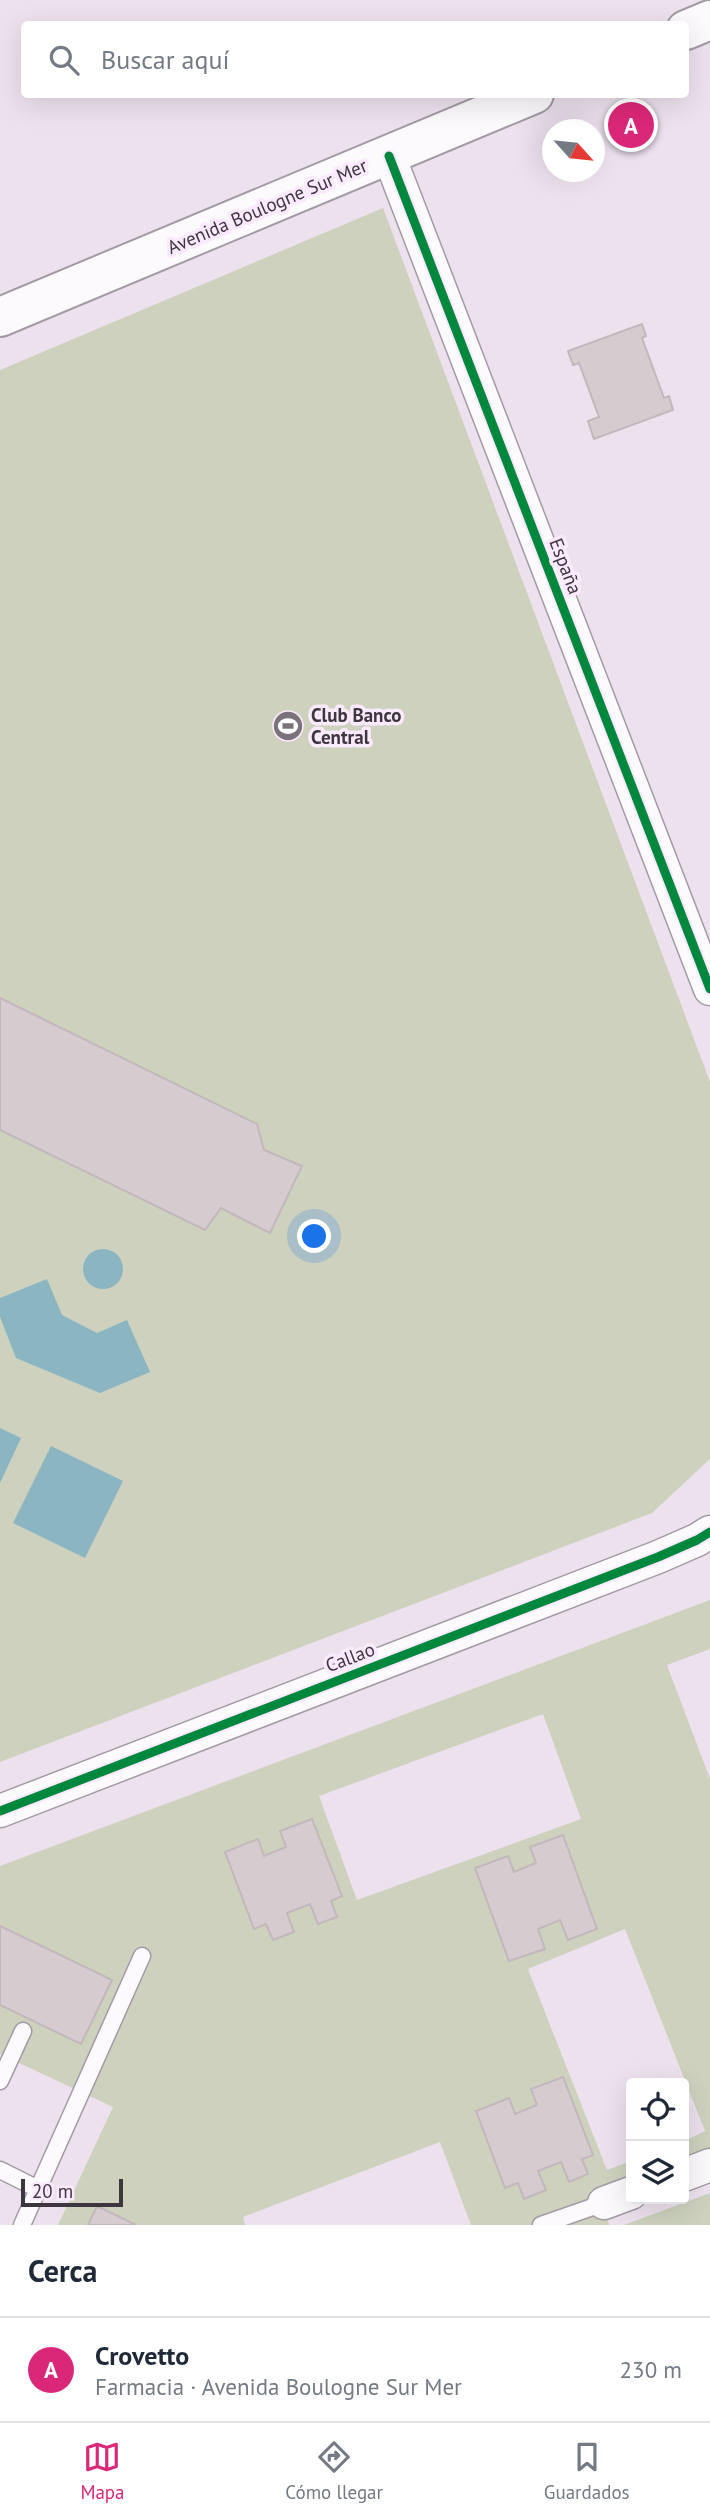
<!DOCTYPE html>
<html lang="es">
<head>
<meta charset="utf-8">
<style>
	body { margin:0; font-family:"PT Sans",sans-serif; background:#f2f2f3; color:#1f2937 }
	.controls { position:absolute; right:21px; bottom:21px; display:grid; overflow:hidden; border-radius:7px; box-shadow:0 7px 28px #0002 }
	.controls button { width:63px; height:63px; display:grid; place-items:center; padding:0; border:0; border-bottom:2px solid #e0e1e3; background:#fff; color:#1f2937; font:35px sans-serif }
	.compass { position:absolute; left:542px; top:119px; width:63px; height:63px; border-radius:50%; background:#fff; box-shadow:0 7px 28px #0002; rotate:117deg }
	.scale { position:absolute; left:21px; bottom:18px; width:102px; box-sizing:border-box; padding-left:7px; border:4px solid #3e363f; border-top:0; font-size:19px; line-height:24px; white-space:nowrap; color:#3e363f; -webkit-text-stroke:5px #fbeafd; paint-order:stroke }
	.you { position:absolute; left:315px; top:1237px; width:24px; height:24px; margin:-18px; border:5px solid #fff; border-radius:50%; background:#1a73e8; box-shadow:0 0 0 10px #1a73e833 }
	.badge { display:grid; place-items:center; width:46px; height:46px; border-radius:50%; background:#db2777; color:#fff; font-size:23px; font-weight:700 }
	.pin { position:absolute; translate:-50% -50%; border:4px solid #fff; box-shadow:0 2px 7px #0006 }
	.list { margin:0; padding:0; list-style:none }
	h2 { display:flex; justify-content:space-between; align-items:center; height:91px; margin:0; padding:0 28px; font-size:30px }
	h2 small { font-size:23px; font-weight:400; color:#747a83 }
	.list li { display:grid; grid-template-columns:46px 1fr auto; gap:21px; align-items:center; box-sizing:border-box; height:105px; padding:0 28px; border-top:2px solid #e0e1e3 }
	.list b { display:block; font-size:26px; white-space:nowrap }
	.list p { margin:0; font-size:23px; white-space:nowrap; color:#747a83 }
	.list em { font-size:23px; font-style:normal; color:#747a83 }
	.icon { flex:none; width:38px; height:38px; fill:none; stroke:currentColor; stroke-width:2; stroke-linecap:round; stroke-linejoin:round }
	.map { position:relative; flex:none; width:710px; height:2225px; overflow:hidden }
	.search { position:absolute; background:#fff; box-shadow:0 7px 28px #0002; left:21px; right:21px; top:21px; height:77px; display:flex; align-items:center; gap:18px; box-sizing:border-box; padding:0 24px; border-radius:7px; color:#747a83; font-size:26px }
	.sheet { height:196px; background:#fff }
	nav { display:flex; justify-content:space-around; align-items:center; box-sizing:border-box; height:98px; border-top:2px solid #e0e1e3; background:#fff; font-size:19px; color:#747a83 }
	nav a { display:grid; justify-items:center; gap:4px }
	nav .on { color:#db2777 }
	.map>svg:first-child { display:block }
</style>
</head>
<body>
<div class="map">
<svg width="710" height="2225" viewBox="0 0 710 2225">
	<rect width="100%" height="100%" fill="#ede1ee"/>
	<path fill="#cdd1be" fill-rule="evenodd" d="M383,208L710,1082V1459L652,1513L0,1762V370Z
		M710,1600V1649L667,1665L710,1779V2152L684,2161V2141L705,2131L625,1929L528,1969L607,2170L631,2161V2180L604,2203L609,2225H471L440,2142L243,2217L245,2225H136L97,2206L88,2225H58L113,2107L0,2054V2005L81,2044L112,1980L0,1926V1866ZM543,1714L581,1819L357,1900L319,1796ZM312,1819L342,1896L331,1901L336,1917L318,1924L310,1904L287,1913L294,1932L273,1940L266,1924L254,1929L225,1852L257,1840L264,1856L286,1847L280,1831ZM563,1835L597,1929L568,1940L560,1920L538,1929L544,1949L509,1961L475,1868L508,1856L514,1872L536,1863L530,1847ZM563,2077L593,2154L582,2159L588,2175L569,2182L561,2162L538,2171L545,2190L524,2198L518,2183L505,2187L476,2111L508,2098L515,2114L537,2105L532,2089Z
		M710,2193V2225H624Z"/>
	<path fill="#8bb6c1" d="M83 1269a20 20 0 1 1 40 0a20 20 0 1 1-40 0Z
		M47,1279L62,1315L97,1333L127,1320L150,1372L100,1393L16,1358L0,1317V1298Z
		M0,1428L21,1438L0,1483Z
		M51,1446L123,1481L85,1558L13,1523Z"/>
	<path fill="#d6cbce" stroke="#c2b7bb" stroke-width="2" d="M642,324L646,336L642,338L664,398L669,396L673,410L594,439L588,421L599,417L579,363L573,365L568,351Z
		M0,998L257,1124L264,1150L302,1166L270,1233L221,1208L205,1230L0,1130Z
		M312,1819L342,1896L331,1901L337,1917L318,1924L310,1904L287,1913L294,1932L273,1940L266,1924L254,1929L225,1852L258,1839L264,1856L286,1847L280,1831Z
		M563,1835L597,1929L568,1940L560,1920L538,1929L545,1949L509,1961L475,1868L508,1856L514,1872L536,1863L530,1847Z
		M0,1926L112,1980L81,2044L0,2005Z
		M563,2077L593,2155L582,2159L588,2174L569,2182L561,2162L538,2171L546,2190L524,2199L518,2183L505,2188L476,2111L509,2098L515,2114L537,2105L531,2089Z
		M97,2206L136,2225H88Z"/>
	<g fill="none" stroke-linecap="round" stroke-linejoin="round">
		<g stroke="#a39ba4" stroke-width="19">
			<path id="lane" d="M0,2081L23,2031
				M0,2170L38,2189
				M22,2225L142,1956
				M541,2225L604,2203"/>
		</g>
		<g stroke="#a39ba4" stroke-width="35">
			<path id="street" d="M389,156L710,989
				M0,1811L658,1557L697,1540L710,1532
				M684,2175L710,2165
				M604,2203L631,2193"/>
		</g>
		<g stroke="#a39ba4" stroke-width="42">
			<path id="secondary" d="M686,30L710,20
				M0,317L534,94"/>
		</g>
		<use href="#lane" stroke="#fcfafc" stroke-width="16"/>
		<use href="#street" stroke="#fcfafc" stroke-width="32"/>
		<use href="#secondary" stroke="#fcfafc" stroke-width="38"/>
		<g stroke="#fbeafd" stroke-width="13">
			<path id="cycleway" d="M389,156L710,989
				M0,1811L658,1557L697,1540L710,1532"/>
		</g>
		<use href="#cycleway" stroke="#00873e" stroke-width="9"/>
	</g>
	<defs>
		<g id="stadium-disc" transform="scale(1.575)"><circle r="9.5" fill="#7b727c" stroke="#fbeafd"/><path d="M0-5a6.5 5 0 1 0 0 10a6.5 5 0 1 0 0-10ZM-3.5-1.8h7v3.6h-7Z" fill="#fff"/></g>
	</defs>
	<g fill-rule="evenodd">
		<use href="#stadium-disc" x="288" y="726"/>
	</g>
	<g text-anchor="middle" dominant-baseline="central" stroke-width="7" stroke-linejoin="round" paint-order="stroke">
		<g font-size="19" fill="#3e363f" stroke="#fbeafd">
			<text transform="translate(267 206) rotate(-23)">Avenida Boulogne Sur Mer</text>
			<text transform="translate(566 566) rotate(69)">España</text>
			<text transform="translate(350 1657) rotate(-21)">Callao</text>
		</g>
		<g font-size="19" font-weight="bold" fill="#3e363f" stroke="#fbeafd" text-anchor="start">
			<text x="311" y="715">Club Banco<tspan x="311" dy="22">Central</tspan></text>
		</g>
	</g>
</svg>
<div class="controls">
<button><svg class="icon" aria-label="locate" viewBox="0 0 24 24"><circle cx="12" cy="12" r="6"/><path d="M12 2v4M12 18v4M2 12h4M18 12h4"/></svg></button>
<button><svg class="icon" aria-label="layers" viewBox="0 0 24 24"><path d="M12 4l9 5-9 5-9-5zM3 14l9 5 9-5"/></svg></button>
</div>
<svg class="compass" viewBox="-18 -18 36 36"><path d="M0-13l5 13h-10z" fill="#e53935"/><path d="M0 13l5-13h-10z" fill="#747a83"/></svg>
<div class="scale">20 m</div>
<div class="you"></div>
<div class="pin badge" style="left:631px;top:125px">A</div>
<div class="search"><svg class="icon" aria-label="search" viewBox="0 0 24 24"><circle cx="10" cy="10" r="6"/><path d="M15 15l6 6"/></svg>Buscar aquí</div>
</div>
<section class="sheet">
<h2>Cerca<small></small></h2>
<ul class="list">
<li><span class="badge">A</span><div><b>Crovetto</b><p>Farmacia · Avenida Boulogne Sur Mer</p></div><em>230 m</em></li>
</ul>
</section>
<nav>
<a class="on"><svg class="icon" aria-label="map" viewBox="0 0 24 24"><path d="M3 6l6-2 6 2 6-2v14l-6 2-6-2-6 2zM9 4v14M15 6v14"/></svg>Mapa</a>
<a><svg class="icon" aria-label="directions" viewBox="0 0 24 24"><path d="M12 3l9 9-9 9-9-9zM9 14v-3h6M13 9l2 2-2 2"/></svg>Cómo llegar</a>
<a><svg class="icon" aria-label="saved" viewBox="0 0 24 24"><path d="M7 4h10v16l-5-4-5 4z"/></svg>Guardados</a>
</nav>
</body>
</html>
